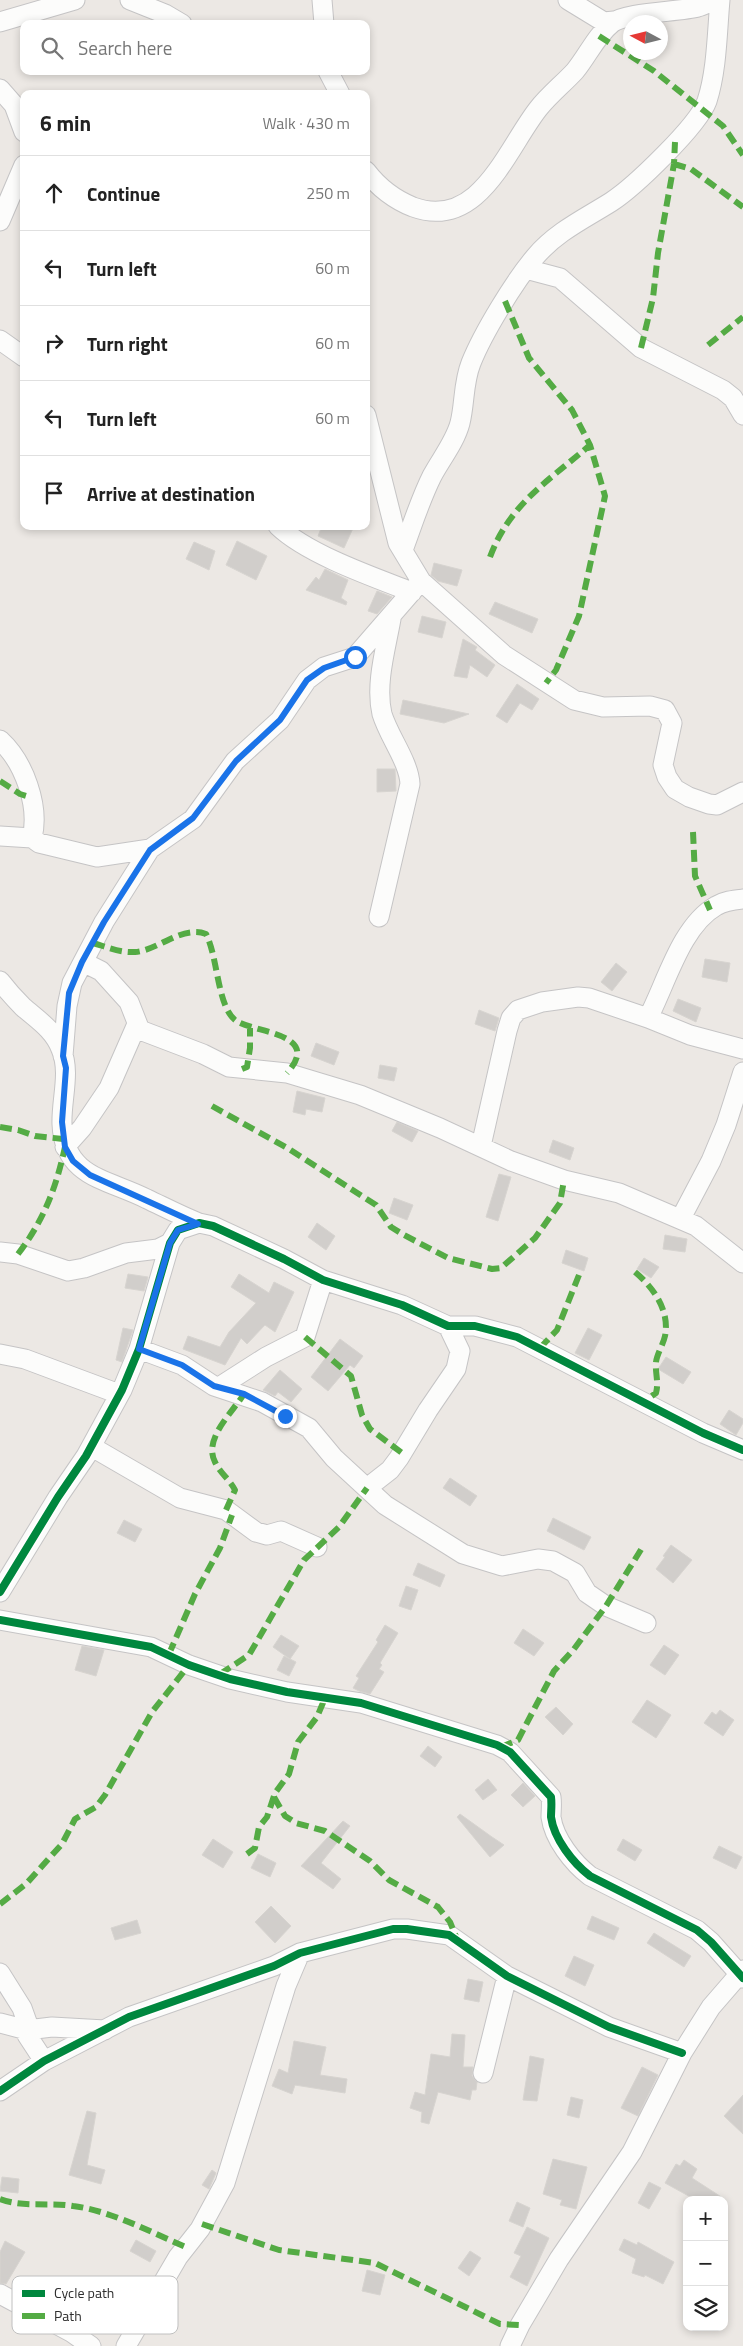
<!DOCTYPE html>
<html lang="en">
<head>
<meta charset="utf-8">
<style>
	body { margin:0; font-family:"Titillium Web",sans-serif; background:#f6f6f6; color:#222 }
	.controls { position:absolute; right:15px; bottom:15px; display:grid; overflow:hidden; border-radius:10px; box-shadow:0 2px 8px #0003 }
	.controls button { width:45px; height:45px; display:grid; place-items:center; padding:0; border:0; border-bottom:1px solid #e0e0e0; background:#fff; color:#222; font:25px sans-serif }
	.compass { position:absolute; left:623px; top:15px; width:45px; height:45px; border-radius:50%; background:#fff; box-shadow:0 2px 8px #0003; rotate:277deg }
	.stop { position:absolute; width:15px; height:15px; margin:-11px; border:4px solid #1a73e8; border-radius:50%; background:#fff }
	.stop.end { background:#1a73e8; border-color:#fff; box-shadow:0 1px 5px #0008 }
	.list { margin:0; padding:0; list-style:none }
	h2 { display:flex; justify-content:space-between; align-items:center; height:65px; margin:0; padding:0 20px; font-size:21px }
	h2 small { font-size:16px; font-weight:400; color:#767676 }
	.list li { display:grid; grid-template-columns:32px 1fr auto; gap:15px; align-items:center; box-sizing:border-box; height:75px; padding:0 20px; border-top:1px solid #e0e0e0 }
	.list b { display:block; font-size:19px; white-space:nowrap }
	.list em { font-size:16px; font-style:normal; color:#767676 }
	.icon { flex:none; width:28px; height:28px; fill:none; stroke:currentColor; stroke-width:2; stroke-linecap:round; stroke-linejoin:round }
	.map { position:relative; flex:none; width:743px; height:2346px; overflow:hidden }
	.search { position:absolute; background:#fff; box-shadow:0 2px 8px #0003; left:20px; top:20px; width:350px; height:55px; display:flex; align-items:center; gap:12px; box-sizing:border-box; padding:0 18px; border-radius:10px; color:#767676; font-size:19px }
	.panel { position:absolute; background:#fff; box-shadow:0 2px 8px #0003; left:20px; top:90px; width:350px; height:440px; border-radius:10px }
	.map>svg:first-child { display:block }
</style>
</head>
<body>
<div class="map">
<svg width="743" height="2346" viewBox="0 0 743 2346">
	<rect width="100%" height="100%" fill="#ece8e4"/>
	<path fill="#d1cecb" stroke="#d7d4d0" d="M322,526H354L344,548L318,536Z
		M237,541L267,556L256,580L226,565Z
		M194,542L215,551L209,570L186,559Z
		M434,563L462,570L457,586L438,581L431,575Z
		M325,569L348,580L341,598L347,602L346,605L306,590L316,577L319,580Z
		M377,591L392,597L377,614L368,611Z
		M495,602L538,619L532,633L489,614Z
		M422,616L446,622L442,638L418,632Z
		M463,639L477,647L475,650L495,665L487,677L470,665L467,678L454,676Z
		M517,684L539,699L532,710L520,703L507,723L496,716Z
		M403,700L469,714L444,723L400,714Z
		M377,769H395L396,791L377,792Z
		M705,959L730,963L727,982L702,977Z
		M616,963L627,972L612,991L601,982Z
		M678,999L701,1008L696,1022L673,1011Z
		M479,1010L499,1018L495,1031L475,1024Z
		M316,1043L339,1052L334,1065L311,1056Z
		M380,1065L397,1068L394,1081L378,1078Z
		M297,1091L325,1098L322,1112L306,1109L305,1115L293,1112Z
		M397,1122L418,1131L412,1142L392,1131Z
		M553,1140L574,1148L570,1160L549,1152Z
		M499,1174L511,1177L498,1221L486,1217Z
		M394,1198L413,1205L407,1220L389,1213Z
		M317,1223L335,1236L326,1250L308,1237Z
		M665,1235L687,1239L685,1252L663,1249Z
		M566,1250L588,1258L584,1271L562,1263Z
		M644,1258L659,1267L651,1278L637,1269Z
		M128,1274L148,1277L144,1291L125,1288Z
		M239,1274L269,1293L274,1282L294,1292L275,1332L265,1325L247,1344L241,1338L225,1365L183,1349L188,1336L220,1347L229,1332L256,1303L231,1287Z
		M123,1328L133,1330L122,1362L116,1360Z
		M588,1328L602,1335L589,1360L575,1353Z
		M340,1339L363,1356L354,1368L350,1365L328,1391L311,1377Z
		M666,1357L691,1372L683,1384L658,1369Z
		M280,1370L302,1389L291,1402L278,1392L275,1396L263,1390Z
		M729,1410L743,1419V1423L736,1435L720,1424Z
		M450,1478L477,1496L470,1506L443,1488Z
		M553,1518L591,1537L584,1550L547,1531Z
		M124,1520L142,1529L135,1542L117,1533Z
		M671,1545L692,1560L673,1583L656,1569L665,1557L663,1556Z
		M418,1563L445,1575L440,1587L413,1575Z
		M406,1586L418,1590L411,1610L399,1606Z
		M385,1625L398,1633L380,1663L382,1665L379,1669L384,1672L370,1694L359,1691L353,1688L359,1678L356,1676L378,1642L376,1640Z
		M523,1629L544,1643L534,1656L514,1643Z
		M281,1635L299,1646L290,1659L273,1647Z
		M664,1645L679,1655L665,1675L650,1665Z
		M82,1646L104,1650L96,1676L75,1670Z
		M284,1656L296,1662L289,1676L277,1670Z
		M647,1700L671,1715L656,1738L632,1722Z
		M556,1707L573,1724L563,1735L545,1717Z
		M720,1710L734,1720L723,1736L704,1723L712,1712L716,1715Z
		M428,1746L442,1757L435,1767L420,1756Z
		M488,1779L497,1790L483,1800L475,1790Z
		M523,1783L535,1796L523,1807L511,1795Z
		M460,1814L492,1837L504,1845L490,1857L457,1817Z
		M343,1821L350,1826L321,1863L341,1879L333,1889L301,1866Z
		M213,1839L233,1852L223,1868L202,1855Z
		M623,1839L642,1850L635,1861L617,1850Z
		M719,1846L742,1857L736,1869L713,1858Z
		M258,1854L276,1863L270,1877L251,1868Z
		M271,1906L291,1926L275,1943L255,1922Z
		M592,1916L619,1928L614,1940L587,1929Z
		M137,1920L141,1933L115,1940L111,1928Z
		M654,1933L691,1956L684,1967L647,1943Z
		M574,1956L594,1965L585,1986L565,1976Z
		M468,1979L483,1982L479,2002L464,1999Z
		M452,2034L465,2035L463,2067H473L472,2076L477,2082L476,2090H472L470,2100L438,2092L429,2124L421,2122L422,2112L410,2108L415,2092L425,2095L431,2054L450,2057Z
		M294,2041L326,2047L320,2075L347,2079L345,2093L295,2085L292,2094L272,2086L279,2069L288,2073Z
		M530,2056L544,2059L537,2101L523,2100Z
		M642,2067L658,2075L638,2116L621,2108Z
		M743,2095V2134L724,2116Z
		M571,2097L583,2100L579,2118L567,2115Z
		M87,2111L96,2113L87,2165L105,2170L101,2184L69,2175Z
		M553,2159L587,2167L576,2209L560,2205L562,2200L543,2194Z
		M684,2160L697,2169L692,2178L726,2200H696L665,2183L676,2164L680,2166Z
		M212,2170L216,2173L209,2189L202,2185Z
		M2,2177L19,2179L18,2193L0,2191Z
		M649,2182L661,2188L649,2209L638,2203Z
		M517,2202L530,2208L523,2227L509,2221Z
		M527,2227L549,2238L527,2286L510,2277L521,2256L514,2253Z
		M624,2239L637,2245L638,2242L674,2262L663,2284L645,2275L644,2277L632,2273L636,2259L619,2250Z
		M136,2240L156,2251L150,2262L130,2251Z
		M5,2241L25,2252L6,2284L0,2283V2252Z
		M470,2251L481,2258L469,2276L458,2268Z
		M367,2270L385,2275L380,2295L362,2291Z"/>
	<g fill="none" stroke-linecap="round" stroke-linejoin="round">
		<g stroke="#c5c4c5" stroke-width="21">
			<path id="minor" d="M130,0L165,14L182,24
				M322,0L324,24
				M568,0L604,22L614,21
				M0,22L75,0
				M328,71L340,94
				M0,89L14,105L24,132
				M366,171C379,188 393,199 413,207C479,231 506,150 538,109C549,95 563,84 575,71C588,55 596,36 612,23C625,12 679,12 698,7C703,6 709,2 715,0
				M0,221L24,165
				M526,269L560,278L641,348L723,390L733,398L743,415
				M0,340L24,357
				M366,415L398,543L421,581L504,655L574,700L603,707L650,706L665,710L672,723L663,765L667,777L675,789L689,797L709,804L717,805L743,792
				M278,526C307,554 373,577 412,592
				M403,550C412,526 420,500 432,476C441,459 455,442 460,423C465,403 463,383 471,363C483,333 514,282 535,257C556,232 584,219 611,202C634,187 698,126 707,101C717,70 717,33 720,0
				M0,740C24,762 40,806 32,838
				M0,836L32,838L39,843L97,857L150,849
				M379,917L410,784C409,762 389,737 382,714C375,684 386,648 391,619
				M83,962L101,971L129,1002L140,1030L203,1054L229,1067L287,1073L360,1095L440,1128L511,1161L564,1180L619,1193L696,1226L743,1263
				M0,981C7,990 15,999 23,1007C38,1020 54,1030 61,1049C71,1072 61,1100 62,1124C64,1178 108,1179 147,1199C164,1207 181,1216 199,1223
				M648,1018C666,984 681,926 716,906C724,901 734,900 743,899
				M63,1056L67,1006L72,983L104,922L150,849L193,819L235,761L280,720L307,680L324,667L355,657L421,581
				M481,1146L507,1031L511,1018L518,1010L542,1002L578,997L589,998L648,1018L690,1035L743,1049
				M65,1147L82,1128L109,1088L137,1024
				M681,1218L711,1161L726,1125L743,1072
				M0,1252L18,1254L68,1271L84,1268L126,1253L158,1249L170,1243
				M139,1349L182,1365L214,1386L262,1402L309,1428L334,1458L385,1505L463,1554L502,1566L538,1559L553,1561L575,1573L587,1593L606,1606L646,1623
				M0,1354L25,1359L119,1394L122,1390
				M219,1387L266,1357L305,1337L323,1280
				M92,1447L180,1498L226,1510L256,1532L267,1535L281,1531L317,1547
				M367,1488L390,1470L399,1458L428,1410L456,1369L460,1351L448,1326
				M0,1592L58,1497L86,1456L122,1390L139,1349L170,1243L178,1230L199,1223L213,1226L284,1259L323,1280L402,1305L448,1326H475L517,1337L703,1433L743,1450
				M0,1620L151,1647L189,1665L230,1679L287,1692L361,1703L497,1745L510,1752L551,1797C552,1804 551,1811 551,1817C554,1839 573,1863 590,1876L697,1930L711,1942L743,1978
				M0,1973L22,2008L27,2022V2035L44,2061
				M0,2023L27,2030L52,2027L105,2030
				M483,2073L507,1976
				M0,2091L44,2061L129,2017L274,1966L300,1953L393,1929H407L449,1935L507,1976L609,2027L682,2053
				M0,2294L71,2332L91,2346
				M126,2346L178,2257L200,2229L225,2183L286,1986L300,1953
				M510,2346L520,2325L559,2259L632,2152L682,2053L711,2007L743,1970"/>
		</g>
		<use href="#minor" stroke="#fcfcfb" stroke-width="19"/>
		<path stroke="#54ab44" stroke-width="6" stroke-dasharray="12 6" stroke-linecap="butt" d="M599,36L654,71L723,126L743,155
			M24,130V131
			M674,164L691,169L743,207
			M505,301L529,358L572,410L590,445L605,496L579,616L556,670L546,683
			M708,345L743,317
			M641,348L653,298L658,253L674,164L675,142
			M490,557C510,503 550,480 590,445
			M0,781L20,794L30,797
			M693,832L695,876L710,910
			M93,943C107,947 120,953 135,952C159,950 182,925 206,934C218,957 217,1005 235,1020C251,1033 324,1032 287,1073
			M242,1069L247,1067L250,1048V1028
			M212,1106L289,1149L376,1205L391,1227L404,1235L448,1258L492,1269L501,1268L535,1238L560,1203L564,1180
			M0,1127L18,1130L35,1136L63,1139
			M18,1254C44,1220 56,1188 65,1147
			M635,1272C654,1288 670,1311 665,1336C663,1345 657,1354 656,1362C655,1373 659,1382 656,1393L643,1402
			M305,1337L351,1376L362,1415L370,1429L402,1453
			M540,1348L557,1330L579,1275
			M226,1510L235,1490C230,1480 220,1473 215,1462C203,1439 232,1413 244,1394
			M169,1654L195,1594L220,1548L232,1515
			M220,1674L249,1655L304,1560L339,1527L367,1488
			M501,1747L518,1740L554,1671L574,1649L606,1606L642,1548
			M274,1797L285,1816L296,1823L325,1831L370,1861L389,1880L438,1907L450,1922L457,1939
			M247,1854L255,1848L259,1827L267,1817L275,1793L289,1774L298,1742L317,1717L325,1698
			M0,1904L26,1884L62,1844L75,1819L96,1807L105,1795L152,1712L189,1665
			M0,2199C24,2208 48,2202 73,2206C112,2211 150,2232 186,2247
			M202,2224L279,2250L375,2263L500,2324L520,2325"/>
		<g stroke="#fff" stroke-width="11">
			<path id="cycleway" d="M0,1592L58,1497L86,1456L122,1390L139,1349L170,1243L178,1230L199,1223L213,1226L284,1259L323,1280L402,1305L448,1326H475L517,1337L703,1433L743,1450
				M0,1620L151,1647L189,1665L230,1679L287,1692L361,1703L497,1745L510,1752L551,1797C552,1804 551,1811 551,1817C554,1839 573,1863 590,1876L697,1930L711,1942L743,1978
				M0,2091L44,2061L129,2017L274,1966L300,1953L393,1929H407L449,1935L507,1976L609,2027L682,2053"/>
		</g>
		<use href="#cycleway" stroke="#00873e" stroke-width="8"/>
	</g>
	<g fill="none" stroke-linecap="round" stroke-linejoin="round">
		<path stroke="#1a73e8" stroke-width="6" d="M285,1416L244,1394L214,1386L182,1365L139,1349L170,1243L178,1230L198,1224L90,1175L73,1161L65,1147L62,1122L66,1068L63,1056L69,993L82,962L104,922L150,850L193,818L236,761L280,720L307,680L324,668L355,657"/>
	</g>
	<rect x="12" y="2276" width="166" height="58" rx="8" fill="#fff" stroke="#c0c0c0" stroke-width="1"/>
	<rect x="22" y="2290" width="23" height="7" fill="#00873e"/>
	<rect x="22" y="2313" width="23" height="6" fill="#54ab44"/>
	<g font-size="14" fill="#2e2e2e">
		<text x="54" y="2298">Cycle path</text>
		<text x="54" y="2321">Path</text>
	</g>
</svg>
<div class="controls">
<button>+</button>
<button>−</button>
<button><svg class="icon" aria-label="layers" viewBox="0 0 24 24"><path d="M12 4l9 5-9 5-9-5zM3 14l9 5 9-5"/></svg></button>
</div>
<svg class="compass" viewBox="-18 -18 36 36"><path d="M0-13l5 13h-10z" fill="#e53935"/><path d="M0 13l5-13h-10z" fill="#767676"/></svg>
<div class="stop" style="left:355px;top:657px"></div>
<div class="stop end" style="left:285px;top:1416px"></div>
<div class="search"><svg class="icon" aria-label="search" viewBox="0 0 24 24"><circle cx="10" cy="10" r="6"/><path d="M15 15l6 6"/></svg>Search here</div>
<section class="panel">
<h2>6 min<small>Walk · 430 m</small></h2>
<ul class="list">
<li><svg class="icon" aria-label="ahead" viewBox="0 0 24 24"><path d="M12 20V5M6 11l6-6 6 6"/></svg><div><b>Continue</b></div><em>250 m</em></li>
<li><svg class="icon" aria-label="left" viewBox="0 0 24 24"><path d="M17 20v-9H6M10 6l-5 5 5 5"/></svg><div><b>Turn left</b></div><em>60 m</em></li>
<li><svg class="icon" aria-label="right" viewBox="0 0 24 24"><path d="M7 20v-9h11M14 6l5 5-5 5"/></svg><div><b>Turn right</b></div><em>60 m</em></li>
<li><svg class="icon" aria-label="left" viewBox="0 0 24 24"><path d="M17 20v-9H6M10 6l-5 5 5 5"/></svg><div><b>Turn left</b></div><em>60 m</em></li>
<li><svg class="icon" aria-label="arrive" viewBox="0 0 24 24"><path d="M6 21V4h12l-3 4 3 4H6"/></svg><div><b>Arrive at destination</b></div></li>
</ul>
</section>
</div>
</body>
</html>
